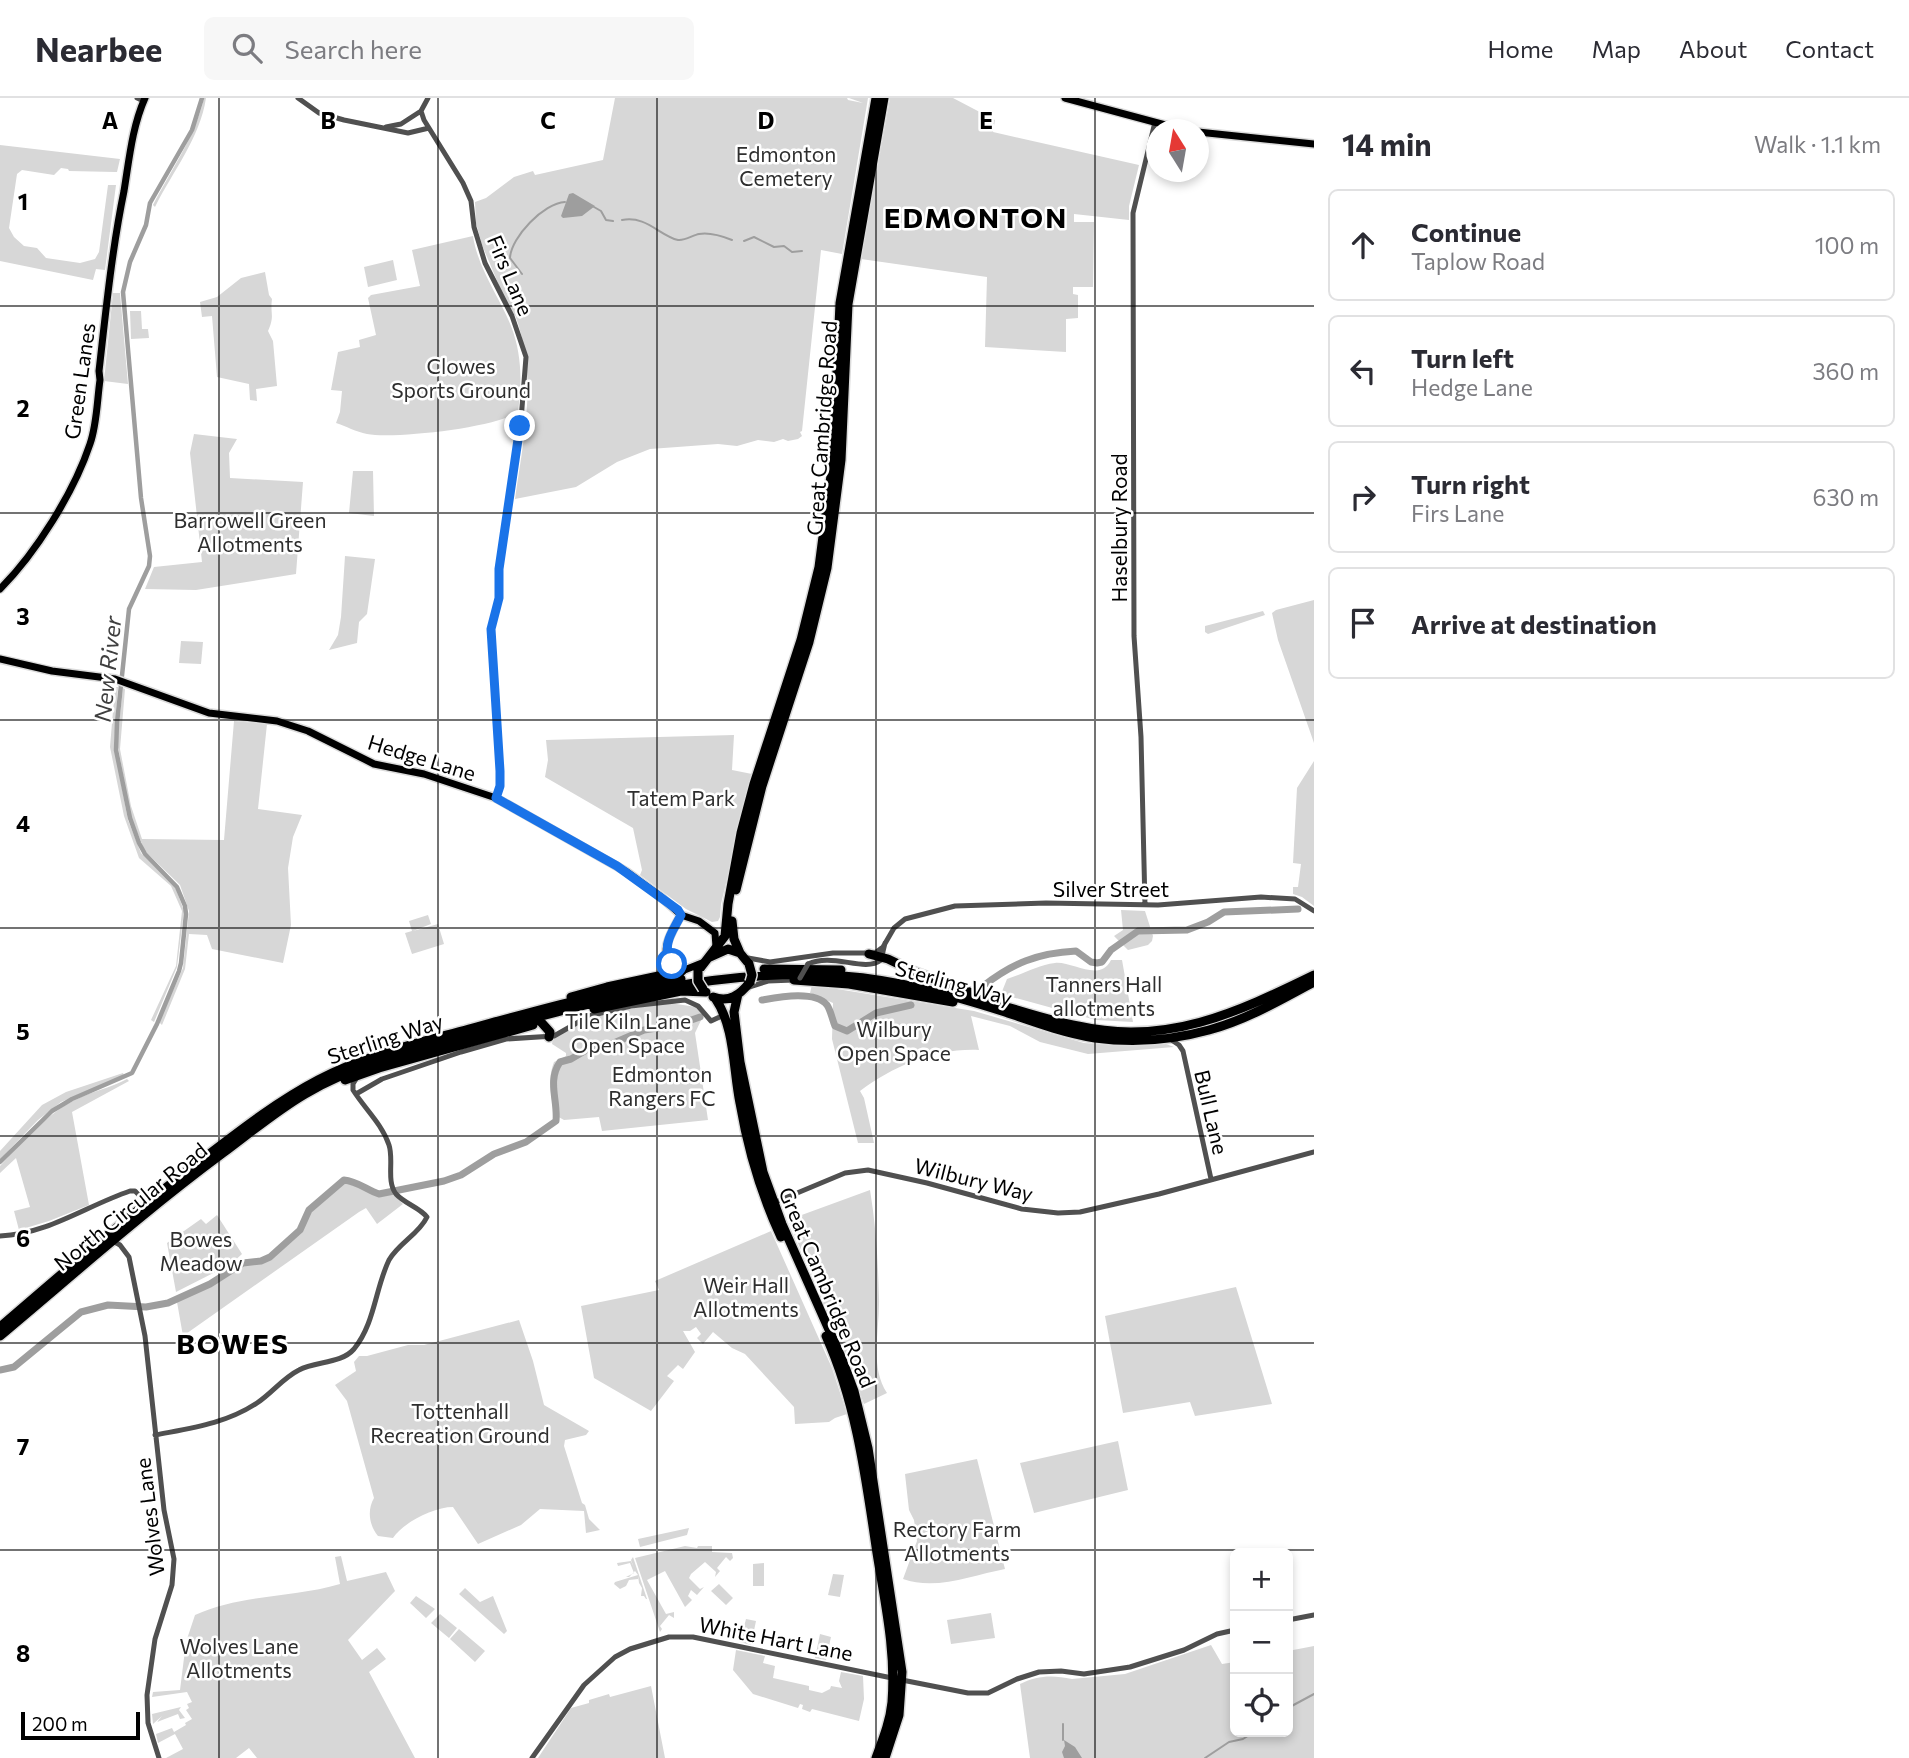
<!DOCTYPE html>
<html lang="en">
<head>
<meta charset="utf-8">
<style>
	body { margin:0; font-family:Commissioner,sans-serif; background:#f7f7f7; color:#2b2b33 }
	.controls { position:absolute; right:21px; bottom:21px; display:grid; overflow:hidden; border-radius:10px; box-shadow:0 4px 10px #0003 }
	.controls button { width:63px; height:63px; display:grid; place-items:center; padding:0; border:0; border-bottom:2px solid #e1e1e2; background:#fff; color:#2b2b33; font:35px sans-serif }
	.compass { position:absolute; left:1146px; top:21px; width:63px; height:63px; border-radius:50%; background:#fff; box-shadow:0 4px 10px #0003; rotate:349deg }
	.scale { position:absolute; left:21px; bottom:18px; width:119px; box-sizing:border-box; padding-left:7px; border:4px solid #000; border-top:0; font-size:19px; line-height:24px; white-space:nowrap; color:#000; -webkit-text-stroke:5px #fff; paint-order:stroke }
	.stop { position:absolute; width:21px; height:21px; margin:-16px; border:5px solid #1a73e8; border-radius:50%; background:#fff }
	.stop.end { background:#1a73e8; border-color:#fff; box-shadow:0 2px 7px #0008 }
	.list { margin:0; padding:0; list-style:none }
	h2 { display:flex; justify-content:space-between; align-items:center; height:91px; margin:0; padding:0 28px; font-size:30px }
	h2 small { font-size:23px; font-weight:400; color:#7c7c81 }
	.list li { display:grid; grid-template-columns:46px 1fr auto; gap:21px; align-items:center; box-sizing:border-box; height:112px; margin:0 14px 14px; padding:0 14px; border:2px solid #e1e1e2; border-radius:10px }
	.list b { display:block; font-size:26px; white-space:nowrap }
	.list p { margin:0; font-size:23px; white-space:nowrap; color:#7c7c81 }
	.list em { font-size:23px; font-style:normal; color:#7c7c81 }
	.icon { flex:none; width:38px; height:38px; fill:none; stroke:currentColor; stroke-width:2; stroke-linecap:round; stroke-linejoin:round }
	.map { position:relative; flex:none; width:1314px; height:1660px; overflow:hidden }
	header { display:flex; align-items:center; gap:42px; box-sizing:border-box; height:98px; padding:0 35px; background:#fff; border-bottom:2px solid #e1e1e2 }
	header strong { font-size:33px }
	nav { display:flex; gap:38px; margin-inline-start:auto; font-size:24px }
	.search { width:490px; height:63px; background:#f7f7f7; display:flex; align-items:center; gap:18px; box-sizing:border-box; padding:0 24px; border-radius:10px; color:#7c7c81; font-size:26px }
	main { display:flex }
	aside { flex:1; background:#fff }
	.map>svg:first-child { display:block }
</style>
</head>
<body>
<header>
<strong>Nearbee</strong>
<div class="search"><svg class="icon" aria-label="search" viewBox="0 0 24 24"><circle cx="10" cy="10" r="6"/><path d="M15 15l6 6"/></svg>Search here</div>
<nav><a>Home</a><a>Map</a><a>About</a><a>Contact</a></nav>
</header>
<main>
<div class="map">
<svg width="1314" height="1660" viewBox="0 0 1314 1660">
	<rect width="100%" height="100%" fill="#fff"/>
	<path fill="#d7d7d7" d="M204,0H206C200,40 173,73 155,109L153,107C171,72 195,39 204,0Z
		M615,0H847L848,2L863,5L849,0H868L842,156L821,152L802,333L800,334L802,338L798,341L788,343L783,341L774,344L758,342L737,348L718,346L650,351L617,364L576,389L515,401C524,337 538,279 515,217L512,218L482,147L476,125L475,104L486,100L514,79L533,73L535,77L603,62Z
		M890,0H953L995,22L993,34L1139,67L1129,108V122L1074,116V124H1094L1093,189H1073V196L1078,197V220L1066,221V254L985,249L987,179L861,161Z
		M0,47L120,61L117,74H115L69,73L68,71L61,70L54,77L22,72L17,76L9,130L14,139L24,148L37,150L46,160L80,165L95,161L99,154L108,87H116L105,172L96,171L93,182L0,163Z
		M473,138C478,171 499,198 511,228C522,256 522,285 518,314C495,330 394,341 367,336C356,334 346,328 336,325L340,314L342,293L331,292L338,254L360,249L359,242L376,237L368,200L371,197L420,188L412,152Z
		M393,162L397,182L368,189L364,169Z
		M265,174L269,197L272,201C270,216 275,218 268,233L273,243L277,288L256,291L257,303L250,302L249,286L217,279L212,218L202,219L200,204L217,199L241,180Z
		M113,195H120L128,286L104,283Z
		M130,213H141L142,231H148L149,240L131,241Z
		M194,336L237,341L229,355L230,380L303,384L296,476L196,492L145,491L154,469L202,464L190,355Z
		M353,373H373L374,418L349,415Z
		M345,458L375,461L367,516L359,524L357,545L329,552L338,537L341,519Z
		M1314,502V645L1278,542L1272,515L1276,512Z
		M1263,513L1265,517L1208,536L1205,534V528Z
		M181,543L203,544L201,566L179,565Z
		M115,589H118L114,648L128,722L141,755L176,791L184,813L177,869L154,924L151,922L176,868L182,813L171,788L139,760L124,718L110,649Z
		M123,590L125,591L120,651L131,708L142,741L224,742L234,623L267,626L258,711L302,717L293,739L288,770L291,827L283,865L212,851L207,837L189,836L185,871L162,927L159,924L183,870L189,813L180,787L145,753L131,720L117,644Z
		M734,637L732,672L752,676L721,806L720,819L718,823L712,824L686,811L640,777L642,772L633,730L545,679L548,662L546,642Z
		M1314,663V808L1302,799L1293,796V789H1298L1301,766L1293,765L1297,690Z
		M1121,812L1145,813L1153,838L1152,843L1148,847L1128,852L1114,838L1123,832Z
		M428,817L431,826L413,833L438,826L444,846L412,856L405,835L412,833L409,823Z
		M1111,862H1122L1133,924L1096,922L1001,896L1007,881C1023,876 1038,867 1055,865C1072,863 1100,885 1111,862Z
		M812,887L974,913L1084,945L1126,948L1166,946L1174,949L1088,956L1040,944L1010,928L971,918L979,952C935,950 894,968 860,993L864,1000L874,1045H858L832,941L833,905L810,895Z
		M670,905L696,909L703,918L695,935L708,1022L602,1033L599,1019L564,1022L555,1017C551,999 547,982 554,964L566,958V955L552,946L553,940L592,920L628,911Z
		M123,975L124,977L61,1004L38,1022L0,1061V1053L42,1007L66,994Z
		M127,981L129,983L72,1014L89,1107L49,1123L19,1132L14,1113L30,1109L16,1060L0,1075V1068C23,1043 45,1017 75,1002C92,993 111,990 127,981Z
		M343,1084H351L371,1095L393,1096L403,1106L377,1126L366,1110L359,1114L183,1238L177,1204L210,1188L247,1165L266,1163L281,1153L302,1132L310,1113Z
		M870,1092C876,1128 878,1163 879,1200C880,1232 869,1267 887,1295L864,1306L839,1240L788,1122Z
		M217,1117L242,1156L231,1166L176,1194L167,1145L201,1121L206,1126Z
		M771,1133L832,1270L847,1316L835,1320L829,1324L795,1326L794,1309L745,1256L732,1250L713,1234L703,1246L697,1240L701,1236L696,1229L690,1233H683L695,1254L683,1271L678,1267L667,1278L674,1283L651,1313L594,1280L581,1208L659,1192L655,1183Z
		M1236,1189L1272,1306L1195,1318L1190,1304L1123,1315L1105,1218Z
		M519,1222L533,1263L544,1307L589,1333L586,1337L565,1342L564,1348L582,1405L585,1407L589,1421L600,1432L586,1435L584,1413L540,1411L521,1427L478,1446L453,1409C434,1409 404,1424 393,1440L378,1438C369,1427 367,1412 374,1400L347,1303L335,1287L356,1273L354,1264L359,1258H367L408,1247H424Z
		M1118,1343L1128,1392L1034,1415L1020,1365Z
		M977,1361L1005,1471C973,1477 936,1493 903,1481L917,1443L914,1422L909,1412L905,1376Z
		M689,1430L687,1437L640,1449L638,1441Z
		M685,1448L697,1450L698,1448H712V1454L732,1455L733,1460L730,1463L726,1459L717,1470L720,1473L715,1479L716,1474L705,1464L691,1476L689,1480L700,1491L704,1489L697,1497L691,1492L688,1498L692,1502L685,1509L665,1473L647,1482L666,1516L674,1514V1520L669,1517L660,1528L662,1531L660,1534L635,1460Z
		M341,1458L347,1483L386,1474L395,1493L348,1542L362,1562L377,1550L386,1561L369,1574L415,1660H257L249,1650L236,1660H166L183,1651L175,1636L158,1645L156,1636L172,1630L174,1634L186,1627L185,1625L192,1621L186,1612L189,1610L187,1606L192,1604L187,1594L152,1599L153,1594L180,1592L186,1544L195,1517C240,1496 293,1500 340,1486L335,1459Z
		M633,1459L647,1501H646L644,1498H641L642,1490L639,1485L638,1478V1481L629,1482L626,1488L620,1491L614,1486L615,1484L638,1477L635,1473L629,1479H626L634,1475L630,1465L618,1468L617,1465L631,1463L634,1470L631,1462Z
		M764,1465V1488H753V1466Z
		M833,1476L844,1477L840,1499L828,1497Z
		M719,1486L733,1500L726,1507L711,1493Z
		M465,1490L480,1504L493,1498L507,1533L504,1536L459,1496Z
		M416,1498L435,1511L426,1520L410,1505Z
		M991,1515L995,1540L951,1546L947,1522Z
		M440,1516L457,1530L449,1540L431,1525Z
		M746,1521L756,1523L751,1547L740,1544Z
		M459,1531L485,1553L475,1564L450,1541Z
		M820,1536L831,1539L826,1562L815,1560Z
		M1211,1547L1222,1566L1235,1564V1634H1288V1553L1314,1548V1660H1030L1020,1586C1038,1577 1053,1577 1072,1581L1125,1576Z
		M736,1552L765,1558L763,1565L775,1568L773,1580L809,1588V1592L822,1595L830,1591L831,1588L842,1590L839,1583L841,1574L863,1578L864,1601L859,1623L812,1611L810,1614L802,1611L803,1607L800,1606L798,1610L753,1596L733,1572Z
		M651,1588L665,1660H538L571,1610L589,1605V1602L609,1596L610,1599Z
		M181,1609L179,1612L185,1620L180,1621L178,1616L157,1624L162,1618L153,1626L152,1616Z"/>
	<path fill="#9e9e9e" d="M573,95L595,108L582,118L563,120L561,118L569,96Z
		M1064,1642L1075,1649L1082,1660H1064L1062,1654L1065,1648Z"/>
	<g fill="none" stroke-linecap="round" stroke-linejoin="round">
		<path stroke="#9e9e9e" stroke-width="2" d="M594,109L601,113L606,122L613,123
			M622,122C646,117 660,138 678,142C685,143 693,137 699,136C710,134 722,138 732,142
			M744,143L754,139L774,149L784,148L792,154L802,153
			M522,176L510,160C511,139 544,105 565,104
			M1288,1610L1314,1596
			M1063,1626V1642
			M1205,1660L1229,1644L1243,1641L1254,1634"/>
		<path stroke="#9e9e9e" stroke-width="4.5" d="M0,1064L52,1013L72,1001L132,975L157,926L179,873L181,865L186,816L185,808L177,789L145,756L139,745L130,720L116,652L117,625L129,511L149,468L150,458L141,400L123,194L130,164L146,127L150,105L192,32L202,0"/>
		<path stroke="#9e9e9e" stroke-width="7" d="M982,889C1012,865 1038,855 1076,853L1091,864L1097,865L1102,864L1111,852L1138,833L1187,832L1208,824L1224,814L1298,811
			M762,902C779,899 815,892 827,907C831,913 832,921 835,928L847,933L876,915L911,907
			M0,1272L14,1269L81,1214L108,1207L146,1209L168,1205L210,1186L243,1165L261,1163L270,1159L300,1132L309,1112L344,1082C357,1083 367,1092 379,1096L444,1083L461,1077L494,1056L526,1044L556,1023C558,1002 547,983 560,964L571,961L588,951L609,947L644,932L677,927L700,919"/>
		<g stroke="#dbdbdb" stroke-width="10">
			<path id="major" d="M1065,0L1184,32
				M1198,34L1314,46
				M0,491C36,455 74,394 90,346C97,326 97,303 100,282L99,273C106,212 112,151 124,93C129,63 132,29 145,0
				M0,561L52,573L115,581L209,615L277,623L308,633L374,666L424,676L496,700L627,774L660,798L681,817L699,823L715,835L716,849
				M681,817C671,836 653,859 682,873L702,865"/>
		</g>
		<g stroke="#dbdbdb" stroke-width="12">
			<path id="highway" d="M736,792L762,688L809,544L827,470L841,362L848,206L884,0
				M732,823L734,841L740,855
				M869,856L888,861L915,874L991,902
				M708,860L725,838L728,806L741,735L754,686L801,542L819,469L833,362L840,205L876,0
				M764,871L841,872
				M698,873L708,860L728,851L740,855L749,866
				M794,882L849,886L953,904
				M738,896L734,914L740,964L763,1074L782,1126L842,1261L854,1293L868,1350L902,1574L899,1617L885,1660
				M571,899L607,889L682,873
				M713,899C729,905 740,897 750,884
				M715,900C735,929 733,971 740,1005C748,1052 761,1096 781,1139
				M984,902C1015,911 1046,922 1078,928C1167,948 1236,915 1314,877
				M594,911L681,893L706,894
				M541,924L550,934L549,939
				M345,982L379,970L533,927
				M0,1229C66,1172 132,1115 200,1063C238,1034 276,1004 318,982C365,957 418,945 469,931C539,912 609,892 681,881
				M0,1238C74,1176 146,1112 223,1055C250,1035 276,1013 305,996C360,964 421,951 482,934C600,902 719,869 843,878C898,882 952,897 1005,914C1034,924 1064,935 1095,940C1132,945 1173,942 1209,932C1246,922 1281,902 1314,884
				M826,1238C857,1307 866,1382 877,1455C885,1505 896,1553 892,1604C890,1624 883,1641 876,1660"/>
		</g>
		<path stroke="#505050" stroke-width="5" d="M137,0L144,3
			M298,0L319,15L344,22L408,35L429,30
			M428,0L421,13L424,22L463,85L471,103L474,129L485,165L512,218L526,259L521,322L499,471V500L491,531L500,673V688L496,700
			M386,29L401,26L421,13
			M1145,807L1141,639L1134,538L1133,115L1155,24
			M748,860L770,864L833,855H875L883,849L894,830L905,821L955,808L1046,805L1158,807L1261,799L1295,801L1314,813
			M808,866C833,854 864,875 881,862L885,845
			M749,889L768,883L794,882
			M1170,941L1179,947L1183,953L1211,1081
			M356,996L382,981L461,954L506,941L554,938L589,918L631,908L685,902L698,908L711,923L724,917
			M774,1108L778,1103L845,1075L868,1072L927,1085L1022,1111L1058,1115L1080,1114L1159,1096L1314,1054
			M0,1138C48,1136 86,1108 130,1093H135L146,1104
			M113,1143L120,1147L129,1159L145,1238L164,1412L174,1461L172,1487L155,1541L147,1597L148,1625L159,1660
			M155,1337C191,1330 225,1326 257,1305C272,1295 283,1280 299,1272C316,1263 341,1266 354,1251C375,1225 375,1191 389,1162C399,1145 419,1136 427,1119C419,1109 405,1106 396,1096C386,1083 394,1062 389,1047C382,1026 365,1011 353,992V986L357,979
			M1288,1522L1314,1517
			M902,1582L968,1595H988L1017,1581L1039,1574L1061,1573L1084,1576L1130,1569L1184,1552L1217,1536L1235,1532
			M532,1660L584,1587L615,1559L630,1551L669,1539H693L892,1580"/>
		<use href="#major" stroke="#000" stroke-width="7"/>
		<use href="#highway" stroke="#000" stroke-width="9"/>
		<g stroke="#dbdbdb" stroke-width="12" stroke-linecap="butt">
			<path id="highway-bridge" d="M749,866L752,877L750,884
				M698,873V883L703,891"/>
		</g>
		<path stroke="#505050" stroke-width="5" d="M800,880L808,866"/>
		<use href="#highway-bridge" stroke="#000" stroke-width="9"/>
	</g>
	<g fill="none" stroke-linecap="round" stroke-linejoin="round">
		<path stroke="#1a73e8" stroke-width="9" d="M520,328L499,471V500L491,531L500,673V688L496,700L617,768L678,812L681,817C672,835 661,846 672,866"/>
	</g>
	<path fill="none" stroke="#000" stroke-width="2" stroke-opacity="0.55" d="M219,0V1660M438,0V1660M657,0V1660M876,0V1660M1095,0V1660M0,208H1314M0,415H1314M0,622H1314M0,830H1314M0,1038H1314M0,1245H1314M0,1452H1314"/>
	<g text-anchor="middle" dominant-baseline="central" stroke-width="5" stroke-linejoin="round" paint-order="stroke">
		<g font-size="21" fill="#2e2e2e" stroke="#fff">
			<text x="786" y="55">Edmonton<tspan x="786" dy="24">Cemetery</tspan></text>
			<text x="461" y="267">Clowes<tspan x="461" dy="24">Sports Ground</tspan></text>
			<text x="250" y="421">Barrowell Green<tspan x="250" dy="24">Allotments</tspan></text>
			<text x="681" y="699">Tatem Park</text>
			<text x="1104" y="885">Tanners Hall<tspan x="1104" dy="24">allotments</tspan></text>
			<text x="628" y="922">Tile Kiln Lane<tspan x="628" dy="24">Open Space</tspan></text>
			<text x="894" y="930">Wilbury<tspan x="894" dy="24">Open Space</tspan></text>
			<text x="662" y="975">Edmonton<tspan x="662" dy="24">Rangers FC</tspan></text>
			<text x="201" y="1140">Bowes<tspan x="201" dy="24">Meadow</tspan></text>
			<text x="746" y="1186">Weir Hall<tspan x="746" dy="24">Allotments</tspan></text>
			<text x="460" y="1312">Tottenhall<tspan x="460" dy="24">Recreation Ground</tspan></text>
			<text x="957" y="1430">Rectory Farm<tspan x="957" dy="24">Allotments</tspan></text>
			<text x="239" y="1547">Wolves Lane<tspan x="239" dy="24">Allotments</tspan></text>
		</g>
		<g font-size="21" fill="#000" stroke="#fff">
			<text transform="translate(511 177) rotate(67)">Firs Lane</text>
			<text transform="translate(79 283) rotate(-82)">Green Lanes</text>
			<text transform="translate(821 330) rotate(-86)">Great Cambridge Road</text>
			<text transform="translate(1118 430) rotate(-90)">Haselbury Road</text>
			<text transform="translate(422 659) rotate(17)">Hedge Lane</text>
			<text x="1111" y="790">Silver Street</text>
			<text transform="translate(954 884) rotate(15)">Sterling Way</text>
			<text transform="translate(385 940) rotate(-18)">Sterling Way</text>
			<text transform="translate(1212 1014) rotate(77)">Bull Lane</text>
			<text transform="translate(974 1081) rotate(14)">Wilbury Way</text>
			<text transform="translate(130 1108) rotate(-39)">North Circular Road</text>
			<text transform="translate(828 1189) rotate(67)">Great Cambridge Road</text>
			<text transform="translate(149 1419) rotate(-97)">Wolves Lane</text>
			<text transform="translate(776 1540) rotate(11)">White Hart Lane</text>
		</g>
		<g font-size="23" font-style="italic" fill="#3f3f3f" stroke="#fff">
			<text transform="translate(107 571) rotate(-84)">New River</text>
		</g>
		<g font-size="28" font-weight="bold" letter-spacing="2" fill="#000" stroke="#fff">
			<text x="976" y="119">EDMONTON</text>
			<text x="233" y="1245">BOWES</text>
		</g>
	</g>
	<g font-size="23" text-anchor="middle" font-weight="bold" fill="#000" stroke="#fff" stroke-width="5" stroke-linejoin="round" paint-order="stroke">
		<text x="110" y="31">A</text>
		<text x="328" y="31">B</text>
		<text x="548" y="31">C</text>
		<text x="766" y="31">D</text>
		<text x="986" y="31">E</text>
		<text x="23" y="112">1</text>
		<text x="23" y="319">2</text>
		<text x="23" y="527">3</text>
		<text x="23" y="734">4</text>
		<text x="23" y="942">5</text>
		<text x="23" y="1149">6</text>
		<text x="23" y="1357">7</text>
		<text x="23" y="1564">8</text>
	</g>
</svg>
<div class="controls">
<button>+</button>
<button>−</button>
<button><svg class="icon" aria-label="locate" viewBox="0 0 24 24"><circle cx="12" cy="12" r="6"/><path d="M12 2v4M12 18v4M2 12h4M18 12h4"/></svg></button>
</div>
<svg class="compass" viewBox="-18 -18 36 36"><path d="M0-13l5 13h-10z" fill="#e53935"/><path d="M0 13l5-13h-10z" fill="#7c7c81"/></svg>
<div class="scale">200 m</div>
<div class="stop" style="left:672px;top:866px"></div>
<div class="stop end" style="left:520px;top:328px"></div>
</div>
<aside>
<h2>14 min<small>Walk · 1.1 km</small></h2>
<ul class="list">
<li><svg class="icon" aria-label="ahead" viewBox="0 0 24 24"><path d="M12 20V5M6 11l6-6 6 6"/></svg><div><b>Continue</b><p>Taplow Road</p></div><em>100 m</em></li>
<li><svg class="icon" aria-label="left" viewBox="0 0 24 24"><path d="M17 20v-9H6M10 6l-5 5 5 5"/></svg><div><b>Turn left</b><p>Hedge Lane</p></div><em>360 m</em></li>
<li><svg class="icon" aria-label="right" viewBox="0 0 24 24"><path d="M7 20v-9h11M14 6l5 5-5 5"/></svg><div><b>Turn right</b><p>Firs Lane</p></div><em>630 m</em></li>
<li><svg class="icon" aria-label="arrive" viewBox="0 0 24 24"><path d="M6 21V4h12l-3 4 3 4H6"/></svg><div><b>Arrive at destination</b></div></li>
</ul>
</aside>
</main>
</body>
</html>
